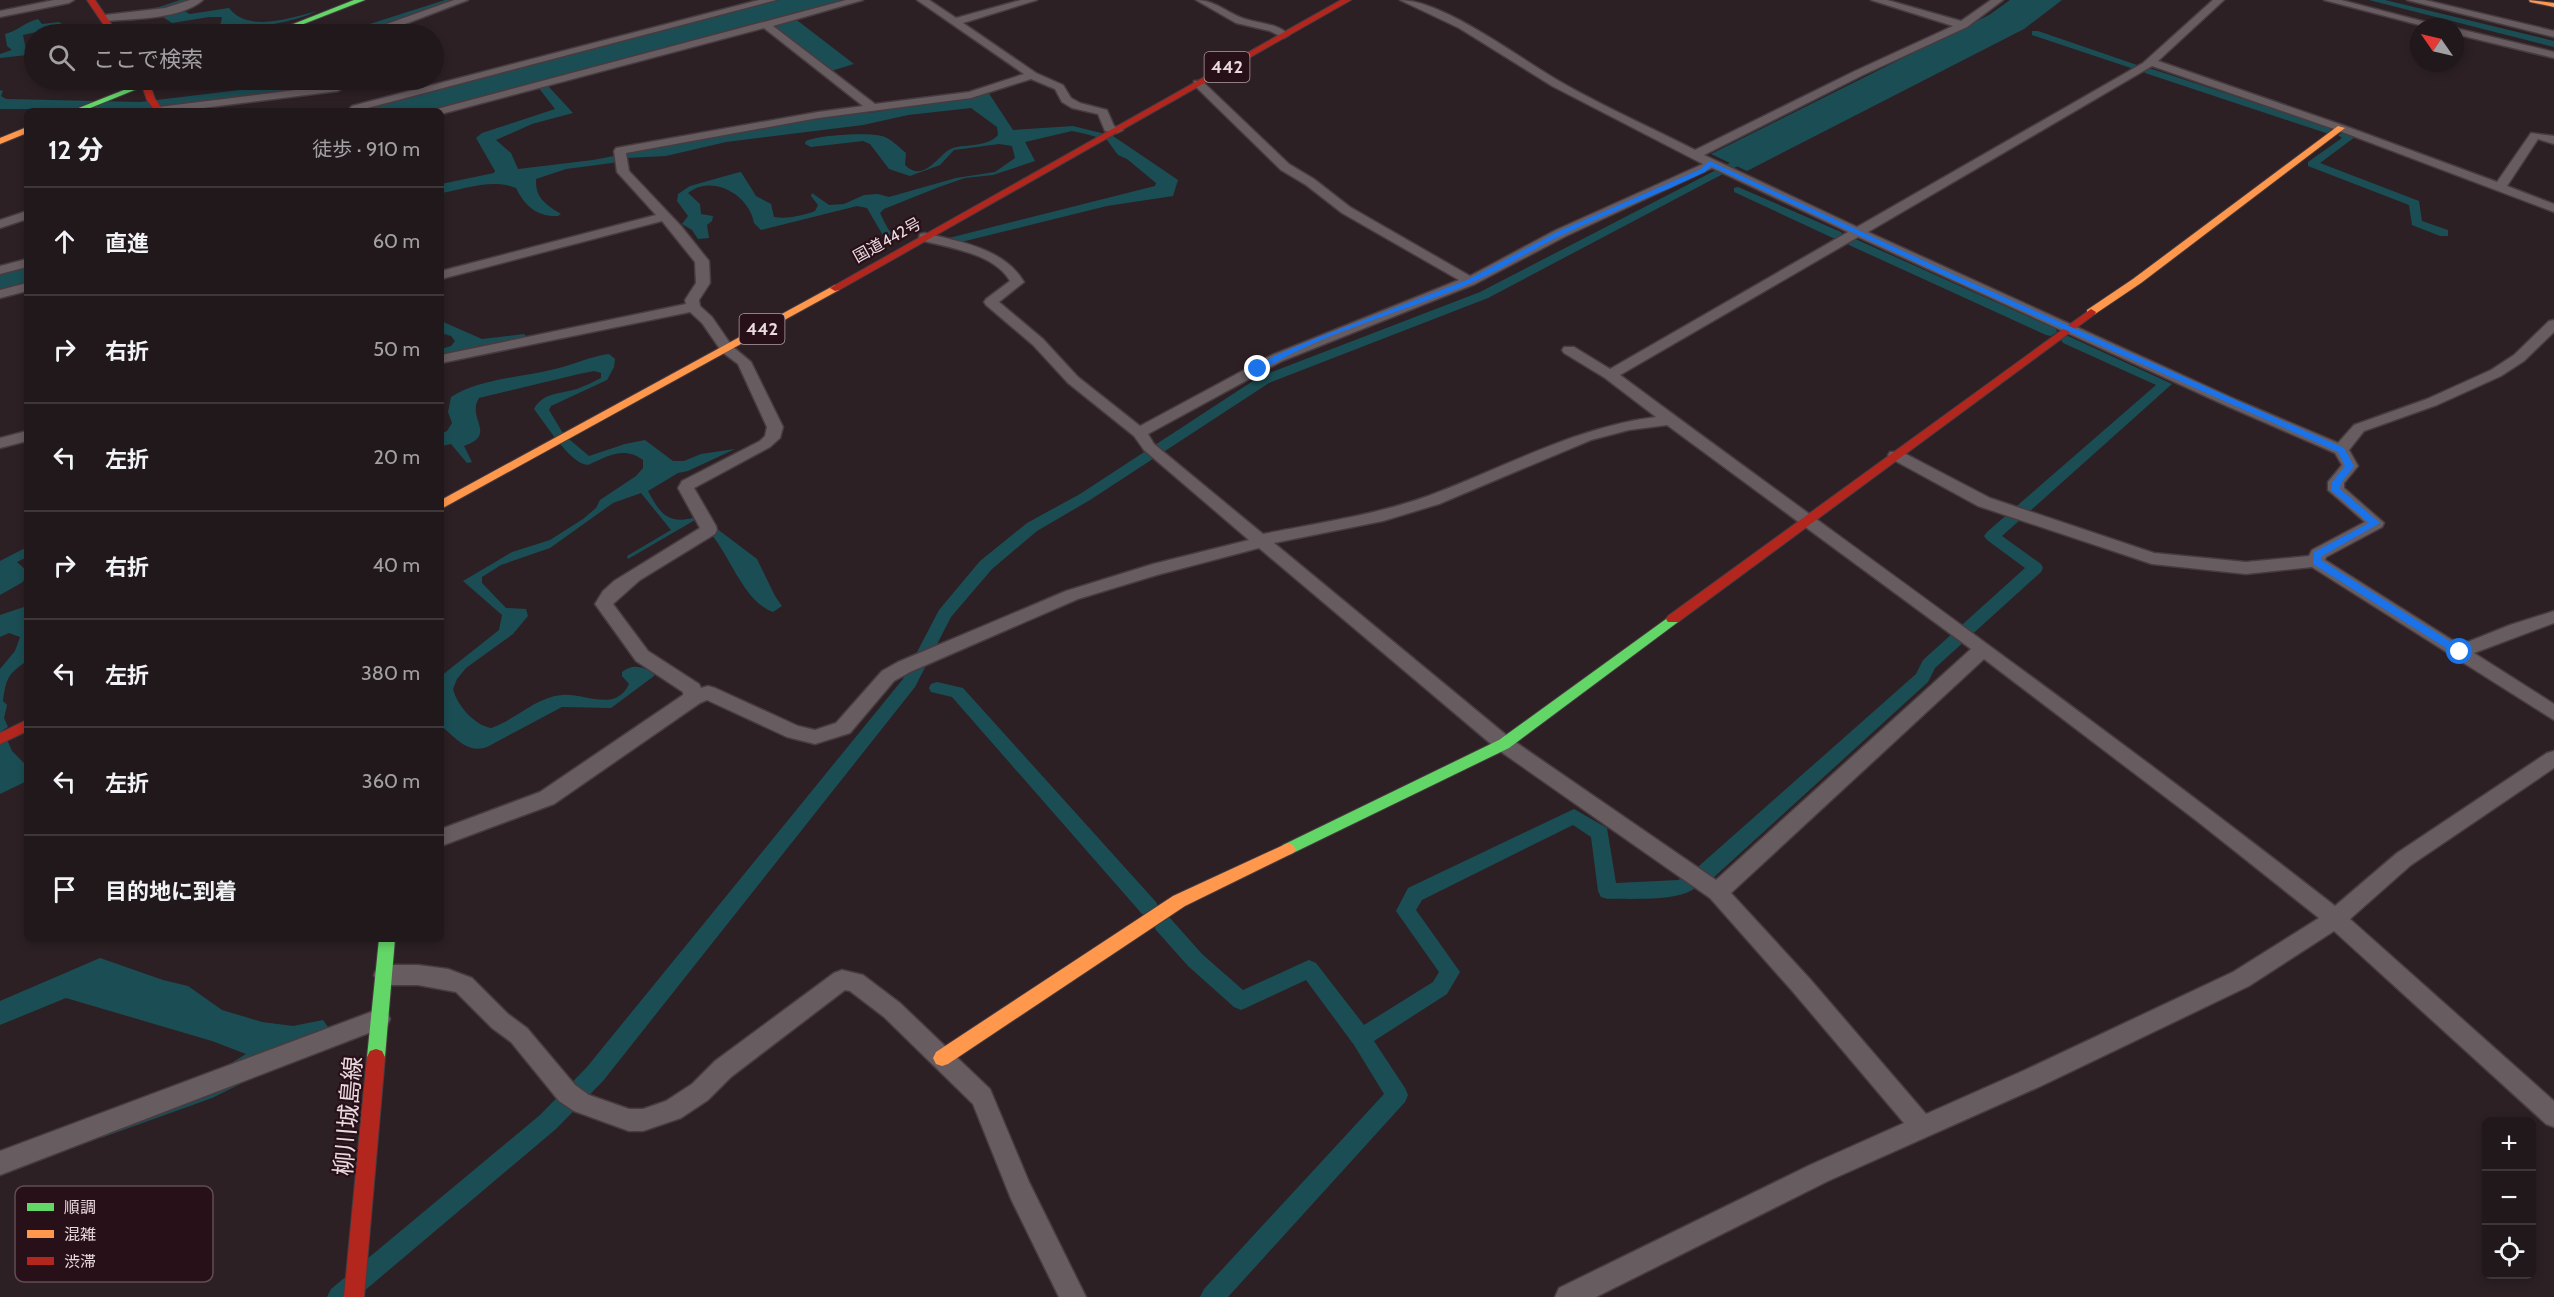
<!DOCTYPE html>
<html lang="ja">
<head>
<meta charset="utf-8">
<style>
	body { margin:0; font-family:Cabin,"Noto Sans JP",sans-serif; background:#2d2528; color:#f1f3f6 }
	.controls { position:absolute; right:18px; bottom:18px; display:grid; overflow:hidden; border-radius:9px; box-shadow:0 3px 9px #0003 }
	.controls button { width:54px; height:54px; display:grid; place-items:center; padding:0; border:0; border-bottom:2px solid #3e373a; background:#21181b; color:#f1f3f6; font:30px sans-serif }
	.compass { position:absolute; left:2410px; top:18px; width:54px; height:54px; border-radius:50%; background:#21181b; box-shadow:0 3px 9px #0003; rotate:304deg }
	.stop { position:absolute; width:18px; height:18px; margin:-14px; border:4px solid #1a73e8; border-radius:50%; background:#fff }
	.stop.end { background:#1a73e8; border-color:#fff; box-shadow:0 2px 6px #0008 }
	.list { margin:0; padding:0; list-style:none }
	h2 { display:flex; justify-content:space-between; align-items:center; height:78px; margin:0; padding:0 24px; font-size:26px }
	h2 small { font-size:20px; font-weight:400; color:#a2a0a3 }
	.list li { display:grid; grid-template-columns:39px 1fr auto; gap:18px; align-items:center; box-sizing:border-box; height:108px; padding:0 24px; border-top:2px solid #3e373a }
	.list b { display:block; font-size:22px; white-space:nowrap }
	.list em { font-size:20px; font-style:normal; color:#a2a0a3 }
	.icon { flex:none; width:33px; height:33px; fill:none; stroke:currentColor; stroke-width:2; stroke-linecap:round; stroke-linejoin:round }
	.map { position:relative; flex:none; width:2554px; height:1297px; overflow:hidden }
	.search { position:absolute; background:#21181b; box-shadow:0 3px 9px #0003; left:24px; top:24px; width:420px; height:66px; display:flex; align-items:center; gap:15px; box-sizing:border-box; padding:0 21px; border-radius:33px; color:#a2a0a3; font-size:22px }
	.panel { position:absolute; background:#21181b; box-shadow:0 3px 9px #0003; left:24px; top:108px; width:420px; height:834px; border-radius:9px }
	.map>svg:first-child { display:block }
</style>
</head>
<body>
<div class="map">
<svg width="2554" height="1297" viewBox="0 0 2554 1297">
	<rect width="100%" height="100%" fill="#2c2024"/>
	<path fill="#1b4e54" d="M180,0H193L180,9L190,14L229,8C248,33 290,18 317,11C302,19 269,26 251,27C242,27 237,23 229,30L234,34H206L221,23L222,17H209L172,23L163,17L166,14L150,10Z
		M445,0H458L383,27L373,34H304L315,29L351,30Z
		M779,0H848L434,111H363V109Z
		M2010,0H2062L2024,29L1747,171L1711,154L1989,15Z
		M38,19L42,24L59,22L76,34H51L50,29L23,35L27,55L0,58V54L12,50L7,46L5,34C18,31 25,22 38,19Z
		M794,20L798,21L854,64L831,71L774,26Z
		M322,80H344L332,87L143,109H0V90L3,91L1,96L6,99L140,102Z
		M544,85L549,87L573,113L532,124L496,140L511,153L518,169L593,160L818,117L876,112L988,92L1013,130L1073,126L1113,136L1178,180L1173,196L1107,206L953,244L941,240L1155,186L1156,183L1127,159L1118,155L1107,140L1086,134L1072,131L1025,142L1035,161L993,175L965,178L939,187L884,209L880,213C885,223 889,235 900,239L888,244L867,208L857,206L761,230L754,223C750,196 713,173 688,193L700,204L701,214L713,216L712,221L707,225L709,238L698,239L692,230L682,224L688,216L677,201L678,194L690,186L736,173L741,172L756,196L771,204L774,217C787,219 802,216 815,211L818,205L811,196L812,193L829,205L844,204L864,195L878,194L889,197L956,178L995,172L1015,158L1012,146L999,144L954,150L940,165L910,176L889,169L870,144L863,141L811,147L805,144L806,141C818,135 869,132 882,136C891,139 899,147 906,153L905,165C925,185 940,151 953,148C967,144 988,147 998,135L997,127L971,108L908,115L863,125L726,142L666,156L626,158L612,163L566,169L536,179C535,198 546,205 561,214L558,216C537,217 525,206 516,188C493,178 464,189 441,193V184L494,173L495,171L476,138L482,133L555,109L538,87Z
		M27,265V284L0,291V272Z
		M441,321L482,339L524,334L528,338L441,355V349L451,346L455,341L451,336L441,333Z
		M609,354L615,359L614,367L607,380L551,406L549,410L564,435L589,456L625,444L645,440L673,461H684L701,454L735,449L688,471L678,473L648,491C662,518 671,525 700,516L757,559L775,596L782,606L773,612C738,600 726,536 695,520L628,559L627,556L671,530L641,493L613,503L550,548L501,565L482,577V583L506,608L526,609L528,616L513,634L466,668L457,679L453,689C457,705 474,725 491,728C515,720 536,697 562,695C584,693 616,713 629,684L622,676V672C634,663 642,667 654,673V676L611,708L562,707L487,747C468,754 456,738 441,726V676L499,630L502,615L463,581L512,552L550,540L583,519L596,508L600,500L636,476L643,468V460C624,446 608,456 588,465C570,464 545,423 534,409C543,392 561,394 577,389C585,386 593,382 601,378V373L594,371L579,374L479,398C466,419 498,434 464,446L472,462L467,463L451,444L441,446V434L447,431L452,423L448,412L451,397C479,379 523,377 555,369C573,365 591,356 609,354Z
		M27,547V557L17,562L27,571L23,582L0,595V561Z
		M27,606V661C8,674 6,678 3,701L7,705L4,718L8,727L3,730L12,751L24,763L27,762V781L0,794V669L15,651L20,637L9,633L0,637V615Z
		M100,958L163,980L188,986L222,1010L262,1022L293,1026L323,1020L333,1034L283,1063L212,1098L101,1138L102,1132L200,1082L246,1054L212,1041L66,998L0,1025V1001Z"/>
	<g fill="none" stroke-linecap="round" stroke-linejoin="round">
		<path fill="#1b4e54" fill-rule="evenodd" d="M2369,0H2385L2554,41V47Z
			M2032,31H2038L2140,66L2131,68L2032,35Z
			M2149,68L2334,129L2335,131L2330,134L2326,133L2145,73L2144,71Z
			M2343,132L2355,137L2320,163L2419,201L2422,221L2448,230V236H2440L2412,225L2409,205L2308,166V162L2342,138L2338,135Z
			M1751,152L1756,155L1755,157L1488,298L1269,383L1090,500L1037,531L992,569L951,617L915,687L603,1081L556,1129L357,1297H327L331,1289L540,1115L587,1067L903,679L939,610L980,561L1027,523L1080,494L1259,377L1480,292Z
			M1738,187L1841,232L1843,235L1841,238H1833L1734,192V188Z
			M1853,238L2056,329L2057,332L2051,336L2046,335L1849,245L1847,242Z
			M2068,336L2172,384L2002,536L2041,564L2043,568L2041,572L1935,668L1928,682L1713,878L1706,880L1699,878L1696,872L1699,866L1916,674L1923,660L2025,568L1987,540L1984,536L1987,532L2156,385L2063,343L2061,340L2063,337Z
			M937,682L963,688L1156,902L1159,908L1156,914L1149,916L1142,914L952,697L931,692L929,688L931,684Z
			M1574,809L1607,828L1616,883L1678,880L1689,875L1696,877L1699,883C1689,903 1629,898 1608,899L1601,897L1598,891L1591,837L1573,825L1422,900L1416,910L1460,972L1447,994L1374,1041L1405,1088L1408,1095L1405,1102L1228,1297H1200L1204,1289L1384,1094L1354,1045L1306,980L1248,1007L1241,1010L1234,1007L1188,966L1156,930L1153,924L1156,918L1163,916L1170,918L1202,954L1243,990L1302,963L1309,960L1316,963L1364,1025L1433,982L1439,972L1396,911L1408,888Z"/>
		<g stroke="#473b40" stroke-width="3">
			<path id="street" d="M54,0H74L69,3L0,17V11Z
				M190,0H203C182,19 133,19 105,21L100,18L105,15L165,8Z
				M454,0H468L392,29L385,34H374L384,25Z
				M759,0H776L360,110H352L350,108L352,106Z
				M846,0H863L773,26L875,104L969,92L1024,74L917,0H929L956,18L1021,0H1037L963,23L1036,73L1063,85L1071,98L1080,103L1107,110L1114,126L1123,130L1117,133L1105,131L1098,114L1072,108L1062,102L1055,89L1031,79L971,98L818,118L626,153L629,171L681,226L709,261L710,283L699,300L700,306L712,317L732,346L751,362L783,427L780,438L770,447L694,488L716,526L717,530L715,534L640,580L613,604L648,651L699,684L701,688L708,686L715,688L798,726L815,730L836,723L882,671L898,662L1066,591L1153,564L1249,540L1144,450L1134,436L1068,383L1033,345L986,305L984,302L986,299L1010,281C994,253 949,248 920,240L919,237L920,234L925,233C960,242 1004,248 1024,282L999,302L1043,339L1078,377L1140,426L1272,355L1459,280L1342,213L1306,185L1281,170L1194,85V81H1202L1289,164L1314,179L1350,207L1470,276L1556,230L1703,164L1552,86L1459,28L1400,0C1443,0 1519,58 1559,81C1602,106 1650,127 1695,150L1855,71L1953,26L1871,0H1887L1961,21L1991,0H2003L1967,27L1863,75L1704,155L1857,227L2143,63L2213,0H2224L2158,61L2345,126L2497,182L2531,133L2554,136V144L2538,139L2507,186L2554,204V212L2337,130L2152,66L1868,232L2237,400L2338,443L2354,425L2427,399L2491,370L2514,355L2549,321L2554,320V332L2524,361L2501,376L2437,405L2364,431L2349,450L2358,466L2344,483V488L2384,523L2382,527L2326,557L2325,560L2460,645L2510,625L2554,611V623L2474,653L2554,704V720L2312,567L2246,574L2152,564L1978,506L1890,458L1888,455L1890,452H1902L1990,498L2154,553L2246,562L2309,556L2312,550L2365,522L2328,490V482L2342,465L2335,453L2227,406L1858,237L1620,375C1859,552 2101,723 2335,906L2397,853L2547,753L2554,751V768L2411,865L2350,919L2554,1101V1127L2546,1124L2334,931L2249,986L2041,1086L1828,1181L1596,1297H1555L1559,1288L1810,1165L1904,1123L1794,993L1710,898L1497,749L1259,548L1157,575L1078,599L910,672L894,681L850,733L815,744L787,737L707,700L700,703L554,804L441,846V829L540,792L683,695V692L636,661L595,604L603,591L614,581L700,528L678,488L682,481L760,441L765,436L767,427L738,364L722,352L702,323L690,312L441,363V355L686,304L685,300L696,283L695,262L662,221L441,279V271L656,215L617,172L614,151L616,148L818,112L863,106L764,28L445,113L441,114V111H435L437,109ZM1712,168L1848,232L1610,369L1574,347H1564L1562,350L1564,353L1605,378L1656,417C1575,427 1504,468 1428,496C1375,515 1318,523 1263,534L1154,444L1148,434L1282,361L1475,284L1566,236ZM1667,425L1971,649L1716,880L1511,739L1274,543L1383,521L1439,504L1591,440L1629,430ZM1984,659L2197,821L2319,918L2233,972L2025,1070L1926,1114L1810,979L1731,893Z
				M1196,0C1215,0 1227,13 1245,19C1260,24 1277,23 1289,35L1284,38L1270,31L1236,23Z
				M2324,0H2341L2445,27H2427Z
				M2407,0H2425L2554,31V37Z
				M2455,28L2554,52V58L2455,34Z
				M342,80H354L338,91L179,111L153,110L159,107L335,85Z
				M27,211V219L0,228V220Z
				M27,259V267L0,274V266Z
				M27,283V291L0,298V290Z
				M27,431V441L0,448V438Z
				M385,965H418L448,969L472,978L508,1014L527,1028L575,1085L589,1095L629,1109H643L666,1101L692,1084L715,1061L834,973L842,970L863,975L900,1003L990,1089L1029,1182L1086,1297H1059L1011,1199L973,1104L884,1017L850,991L845,990L731,1077L708,1100L681,1118L643,1131H629L574,1111L559,1101L511,1042L492,1028L456,992L418,985H385L377,982L374,975L377,968Z
				M379,1009L387,1012L390,1019L387,1026L0,1175V1151Z"/>
		</g>
		<g stroke="#473b40" stroke-width="2">
			<path id="fast" d="M354,0H365L278,34H268Z
				M149,80H159L83,111H71Z
				M1673,614L1678,616L1680,619L1678,622L1509,748L1293,853L1288,855L1283,853L1280,849L1283,845L1499,740Z
				M379,939H395L385,1057L382,1063L376,1065L370,1063L367,1057Z"/>
		</g>
		<g stroke="#473b40" stroke-width="2">
			<path id="slow" d="M2529,0L2554,3V7L2530,2Z
				M2338,126L2345,128L2141,283L2095,314H2087V310L2133,279Z
				M27,127V133L0,144V138Z
				M835,285L840,288L839,290L441,509V500Z
				M1288,843L1293,845L1296,849L1293,853L1185,906L948,1064L942,1066L936,1064L933,1058L936,1052L1173,896Z"/>
		</g>
		<g stroke="#473b40" stroke-width="2">
			<path id="jam" d="M87,0H95L118,34H110Z
				M1341,0H1351L839,290L835,291L830,288Z
				M140,80H148L155,99L164,111H155L147,100Z
				M2091,309L2096,312L2095,314L1678,622H1668L1666,619L1668,616Z
				M27,720V731L0,744V733Z
				M376,1049L382,1051L385,1057L364,1297H344L367,1057L370,1051Z"/>
		</g>
		<use href="#street" fill="#675c60" fill-rule="evenodd"/>
		<use href="#fast" fill="#63d668" fill-rule="evenodd"/>
		<use href="#slow" fill="#ff974d" fill-rule="evenodd"/>
		<use href="#jam" fill="#b3261e" fill-rule="evenodd"/>
	</g>
	<path fill="#1a73e8" d="M1708,162H1712L1959,277L2344,448L2354,466L2341,483L2340,489L2380,523L2322,556L2321,560L2464,650V655H2457L2313,564L2314,552L2369,523L2331,490L2332,482L2345,466L2338,452L1954,280L1711,166L1705,172C1659,194 1610,212 1564,234C1532,249 1503,269 1471,283C1403,313 1324,331 1261,371L1255,369L1274,356L1314,339L1467,280L1559,231L1701,169Z"/>
	<g text-anchor="middle" dominant-baseline="central" stroke-width="4.5" stroke-linejoin="round" paint-order="stroke">
		<g font-size="16" fill="#ead9de" stroke="#281019">
			<text transform="translate(887 240) rotate(-29)">国道442号</text>
		</g>
		<g fill="#281019" stroke="#b09da3" stroke-width="1.5">
			<rect x="1204.5" y="52" width="45" height="30" rx="4.5"/>
			<rect x="739.5" y="314" width="45" height="30" rx="4.5"/>
		</g>
		<g font-size="18" font-weight="bold" fill="#ead9de">
			<text x="1227" y="67">442</text>
			<text x="762" y="329">442</text>
		</g>
		<g font-size="24" fill="#ead9de" stroke="#281019">
			<text transform="translate(348 1116) rotate(-85)">柳川城島線</text>
		</g>
	</g>
	<rect x="15" y="1186" width="198" height="96" rx="9" fill="#281019" stroke="#624c54" stroke-width="1.5"/>
	<rect x="27" y="1203" width="27" height="8" fill="#63d668"/>
	<rect x="27" y="1230" width="27" height="8" fill="#ff974d"/>
	<rect x="27" y="1257" width="27" height="8" fill="#b3261e"/>
	<g font-size="16" fill="#ead9de">
		<text x="64" y="1213">順調</text>
		<text x="64" y="1240">混雑</text>
		<text x="64" y="1267">渋滞</text>
	</g>
</svg>
<div class="controls">
<button>+</button>
<button>−</button>
<button><svg class="icon" aria-label="locate" viewBox="0 0 24 24"><circle cx="12" cy="12" r="6"/><path d="M12 2v4M12 18v4M2 12h4M18 12h4"/></svg></button>
</div>
<svg class="compass" viewBox="-18 -18 36 36"><path d="M0-13l5 13h-10z" fill="#e53935"/><path d="M0 13l5-13h-10z" fill="#a2a0a3"/></svg>
<div class="stop" style="left:2460px;top:652px"></div>
<div class="stop end" style="left:1258px;top:369px"></div>
<div class="search"><svg class="icon" aria-label="search" viewBox="0 0 24 24"><circle cx="10" cy="10" r="6"/><path d="M15 15l6 6"/></svg>ここで検索</div>
<section class="panel">
<h2>12 分<small>徒歩 · 910 m</small></h2>
<ul class="list">
<li><svg class="icon" aria-label="ahead" viewBox="0 0 24 24"><path d="M12 20V5M6 11l6-6 6 6"/></svg><div><b>直進</b></div><em>60 m</em></li>
<li><svg class="icon" aria-label="right" viewBox="0 0 24 24"><path d="M7 20v-9h11M14 6l5 5-5 5"/></svg><div><b>右折</b></div><em>50 m</em></li>
<li><svg class="icon" aria-label="left" viewBox="0 0 24 24"><path d="M17 20v-9H6M10 6l-5 5 5 5"/></svg><div><b>左折</b></div><em>20 m</em></li>
<li><svg class="icon" aria-label="right" viewBox="0 0 24 24"><path d="M7 20v-9h11M14 6l5 5-5 5"/></svg><div><b>右折</b></div><em>40 m</em></li>
<li><svg class="icon" aria-label="left" viewBox="0 0 24 24"><path d="M17 20v-9H6M10 6l-5 5 5 5"/></svg><div><b>左折</b></div><em>380 m</em></li>
<li><svg class="icon" aria-label="left" viewBox="0 0 24 24"><path d="M17 20v-9H6M10 6l-5 5 5 5"/></svg><div><b>左折</b></div><em>360 m</em></li>
<li><svg class="icon" aria-label="arrive" viewBox="0 0 24 24"><path d="M6 21V4h12l-3 4 3 4H6"/></svg><div><b>目的地に到着</b></div></li>
</ul>
</section>
</div>
</body>
</html>
